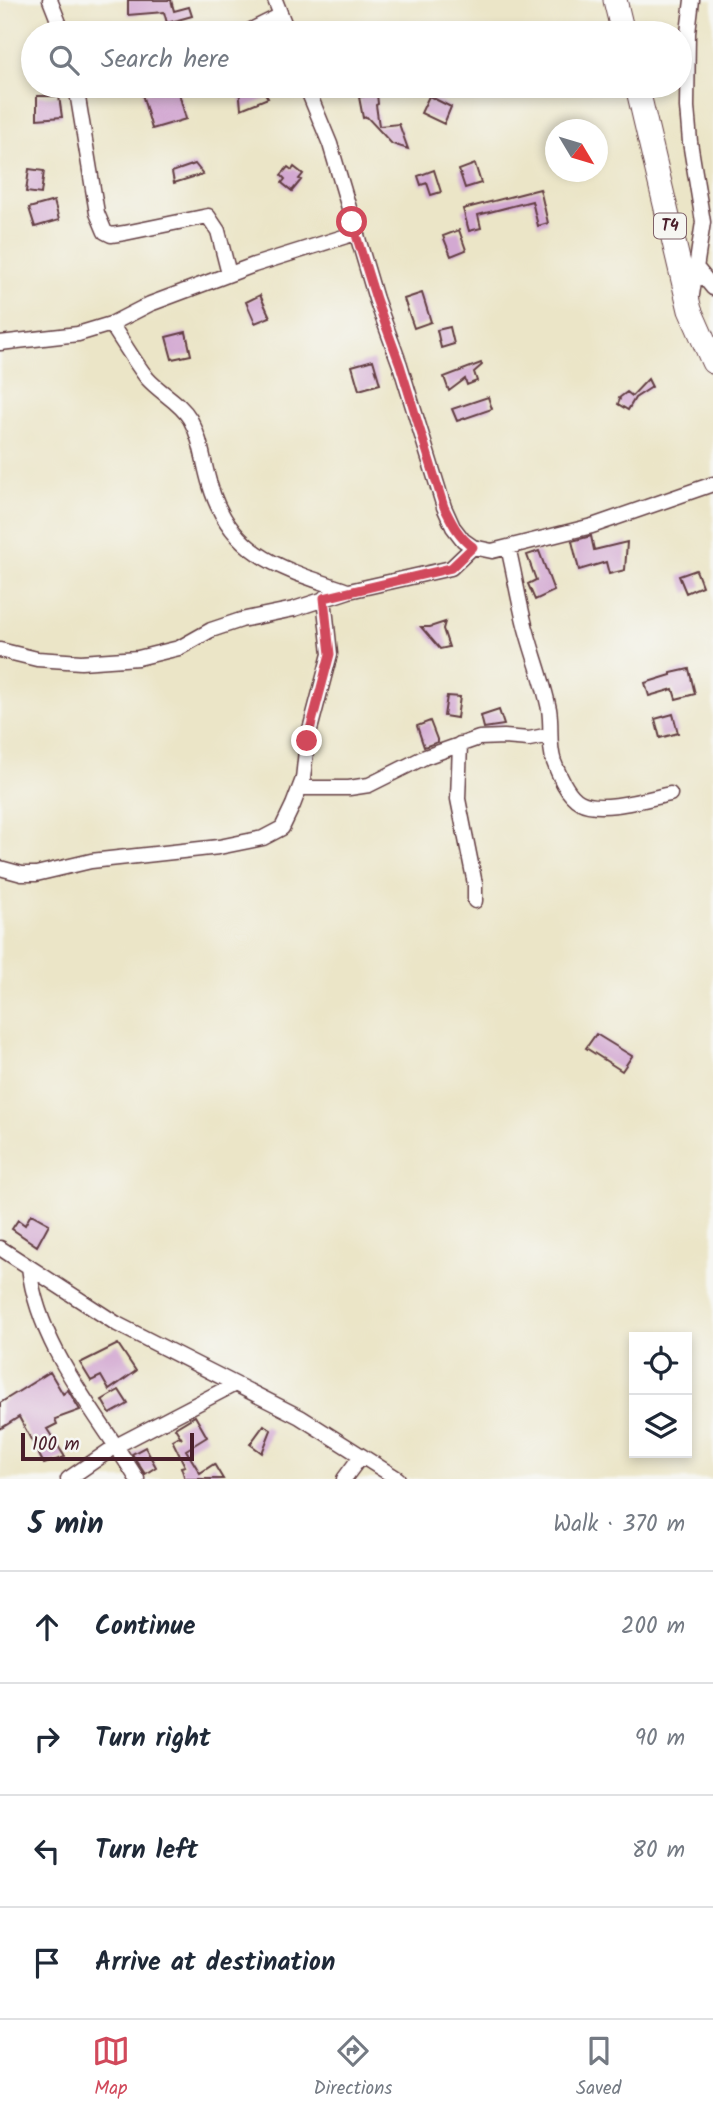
<!DOCTYPE html>
<html lang="en">
<head>
<meta charset="utf-8">
<style>
	body { margin:0; font-family:Kalam,sans-serif; background:#f2f2f3; color:#1f2937 }
	.controls { position:absolute; right:21px; bottom:21px; display:grid; overflow:hidden; border-radius:0px; box-shadow:0 4px 10px #0003 }
	.controls button { width:63px; height:63px; display:grid; place-items:center; padding:0; border:0; border-bottom:2px solid #e0e1e3; background:#fff; color:#1f2937; font:35px sans-serif }
	.compass { position:absolute; left:545px; top:119px; width:63px; height:63px; border-radius:50%; background:#fff; box-shadow:0 4px 10px #0003; rotate:128deg }
	.scale { position:absolute; left:21px; bottom:18px; width:173px; box-sizing:border-box; padding-left:7px; border:4px solid #4a1f2b; border-top:0; font-size:19px; line-height:24px; white-space:nowrap; color:#4a1f2b; -webkit-text-stroke:5px #f6f6f2; paint-order:stroke }
	.stop { position:absolute; width:21px; height:21px; margin:-16px; border:5px solid #d1495b; border-radius:50%; background:#fff }
	.stop.end { background:#d1495b; border-color:#fff; box-shadow:0 2px 7px #0008 }
	.list { margin:0; padding:0; list-style:none }
	h2 { display:flex; justify-content:space-between; align-items:center; height:91px; margin:0; padding:0 28px; font-size:30px }
	h2 small { font-size:23px; font-weight:400; color:#747a83 }
	.list li { display:grid; grid-template-columns:46px 1fr auto; gap:21px; align-items:center; box-sizing:border-box; height:112px; padding:0 28px; border-top:2px solid #e0e1e3 }
	.list b { display:block; font-size:26px; white-space:nowrap }
	.list em { font-size:23px; font-style:normal; color:#747a83 }
	.icon { flex:none; width:38px; height:38px; fill:none; stroke:currentColor; stroke-width:2; stroke-linecap:round; stroke-linejoin:round }
	.map { position:relative; flex:none; width:713px; height:1479px; overflow:hidden }
	.search { position:absolute; background:#fff; box-shadow:0 4px 10px #0003; left:21px; right:21px; top:21px; height:77px; display:flex; align-items:center; gap:18px; box-sizing:border-box; padding:0 24px; border-radius:38px; color:#747a83; font-size:26px }
	.sheet { height:539px; background:#fff }
	nav { display:flex; justify-content:space-around; align-items:center; box-sizing:border-box; height:98px; border-top:2px solid #e0e1e3; background:#fff; font-size:19px; color:#747a83 }
	nav a { display:grid; justify-items:center; gap:4px }
	nav .on { color:#d1495b }
	.map>svg:first-child { display:block }
</style>
</head>
<body>
<div class="map">
<svg width="713" height="1479" viewBox="0 0 713 1479">
	<rect width="100%" height="100%" fill="#f6f6f2"/>
	<filter id="ink" filterUnits="userSpaceOnUse"><feTurbulence type="fractalNoise" baseFrequency=".0143" numOctaves="2"/><feDisplacementMap in="SourceGraphic" scale="14" xChannelSelector="R" yChannelSelector="G"/><feConvolveMatrix kernelMatrix="1 2 1 2 8 2 1 2 1" color-interpolation-filters="sRGB"/></filter>
	<filter id="wash" filterUnits="userSpaceOnUse"><feTurbulence type="fractalNoise" baseFrequency=".00686" numOctaves="4" result="noise"/><feDisplacementMap in="SourceGraphic" scale="28" xChannelSelector="R" yChannelSelector="G"/><feGaussianBlur stdDeviation="1.57" result="paint"/><feColorMatrix in="noise" values="0 0 0 0 0 0 0 0 0 0 0 0 0 0 0 0 0 1.4 0 .05"/><feComposite in="paint" operator="in"/></filter>
	<g filter="url(#wash)">
		<rect width="100%" height="100%" fill="#ebe5c7"/>
		<g id="blocks">
			<path fill="#d3a9d2" d="M128,0H171L174,11L189,7L192,16L167,23L164,12L128,15Z
				M169,86H177L186,119L152,129L142,94Z
				M239,86H260L268,98L241,109Z
				M377,94L378,104L376,105L379,126L399,124L408,149L392,144L367,117L363,118L359,97Z
				M37,96H59L62,117L37,119Z
				M429,96L451,107L444,124L421,113Z
				M195,164L203,174L174,183L172,172Z
				M475,164L481,183L465,188L459,170Z
				M288,167L292,170L294,167L303,174L299,179L301,180L292,191L282,183L285,179L281,175Z
				M29,169L44,171L41,194L26,192Z
				M434,170L441,192L431,195L427,183L421,185L418,176Z
				M540,189L548,223L538,226L532,201L478,215L481,228L469,231L463,209Z
				M54,201L59,220L35,227L29,208Z
				M459,230L466,250L451,256L443,236Z
				M422,293L431,322L414,328L404,299Z
				M260,295L270,317L255,323L246,302Z
				M450,327L454,344L441,348L437,330Z
				M186,332L191,355L172,359L166,337Z
				M373,360L380,384L359,390L352,366Z
				M481,363L482,365L474,372L477,381L467,385L465,379L449,391L444,377Z
				M648,379L652,387L635,398L628,410L618,404L620,399L619,398L627,392L632,396Z
				M488,397L492,409L457,421L452,409Z
				M591,536L594,550L627,542L625,570L609,574L606,562L579,570L572,541Z
				M539,551L554,591L535,600L528,584L536,580L527,555Z
				M696,570L702,586L686,593L679,576Z
				M445,622L443,629L449,647L440,649L421,627H430Z
				M689,669L695,694L676,699L673,689L649,696L645,683L671,675V673Z
				M447,696L460,697L457,718L444,716Z
				M499,710L504,725L484,728L481,716Z
				M673,714L678,733L660,738L655,719Z
				M430,721L438,742L424,747L417,726Z
				M596,1034L632,1056L622,1071L586,1048Z
				M31,1214L49,1224L37,1246L12,1229L18,1220L25,1225Z
				M118,1344L136,1371L109,1390L101,1376L91,1381L80,1363Z
				M50,1372L63,1394L68,1390L80,1410L55,1419L57,1424L47,1429L65,1457L44,1464L19,1417L0,1429V1403Z
				M119,1390L128,1404L110,1414L102,1400Z
				M195,1416L207,1437L186,1450L200,1473L214,1464L223,1479H185L181,1467L185,1466L172,1440L179,1436L182,1439L175,1428Z
				M264,1425L271,1430L262,1453L250,1444Z
				M145,1447L156,1467L145,1474L132,1454Z"/>
		</g>
	</g>
	<g filter="url(#ink)">
		<use href="#blocks" fill-opacity="0" stroke="#623d42" stroke-width="2"/>
		<g fill="none" stroke-linecap="round" stroke-linejoin="round">
			<g stroke="#623d42" stroke-width="17">
				<path id="minor" d="M50,0L63,33
					M275,0L288,33
					M245,33L281,15
					M76,86L97,213L105,232L111,235L125,233L208,216L218,231L229,274
					M306,86L330,144L376,299L400,365L444,507L453,527L463,540L473,547L492,551L592,526L713,484
					M695,266L713,288
					M692,295L703,222L690,142L687,107L688,33L692,0
					M111,324C123,342 134,361 147,378C160,393 180,402 190,419C202,440 203,463 210,485C231,557 283,569 348,591
					M0,343L78,334L111,324L150,304L254,265L356,233
					M508,547C514,572 518,597 524,621C531,650 543,679 549,709C552,727 548,744 554,762C559,775 567,795 580,802C600,813 647,799 670,794
					M0,650L37,659L81,662L138,658L179,648L211,630L241,620L294,609L349,591L451,568L473,547
					M460,744L458,799L475,884V901
					M300,788H349L369,785L425,757L479,738L504,737L529,739L550,735
					M0,868L22,874H36L91,861L219,847L263,838L282,828L293,805L303,779L307,741L330,654L324,598
					M0,1248L117,1324L300,1417L398,1479
					M29,1267C38,1347 97,1413 137,1479
					M68,1479L116,1446L235,1384
					M344,1479L361,1456"/>
			</g>
			<g stroke="#623d42" stroke-width="25">
				<path id="trunk" d="M615,0L623,33
					M637,86L690,310L713,362"/>
			</g>
			<use href="#minor" stroke="#fff" stroke-width="14"/>
			<use href="#trunk" stroke="#fff" stroke-width="23"/>
		</g>
	</g>
	<g fill="none" stroke-linecap="round" stroke-linejoin="round" filter="url(#ink)">
		<path stroke="#d1495b" stroke-width="9" d="M307,741L330,654L324,598L451,568L473,547C458,536 452,523 444,507L400,365L376,299L352,222"/>
	</g>
	<g text-anchor="middle" dominant-baseline="central" stroke-width="6" stroke-linejoin="round" paint-order="stroke">
		<rect fill="#f6f6f2" stroke="#7e6067" stroke-width="2" x="654" y="213.5" width="32" height="25" rx="5"/>
		<g font-size="16" font-weight="bold" fill="#4a1f2b">
			<text x="670" y="226">T4</text>
		</g>
	</g>
</svg>
<div class="controls">
<button><svg class="icon" aria-label="locate" viewBox="0 0 24 24"><circle cx="12" cy="12" r="6"/><path d="M12 2v4M12 18v4M2 12h4M18 12h4"/></svg></button>
<button><svg class="icon" aria-label="layers" viewBox="0 0 24 24"><path d="M12 4l9 5-9 5-9-5zM3 14l9 5 9-5"/></svg></button>
</div>
<svg class="compass" viewBox="-18 -18 36 36"><path d="M0-13l5 13h-10z" fill="#e53935"/><path d="M0 13l5-13h-10z" fill="#747a83"/></svg>
<div class="scale">100 m</div>
<div class="stop" style="left:352px;top:222px"></div>
<div class="stop end" style="left:307px;top:741px"></div>
<div class="search"><svg class="icon" aria-label="search" viewBox="0 0 24 24"><circle cx="10" cy="10" r="6"/><path d="M15 15l6 6"/></svg>Search here</div>
</div>
<section class="sheet">
<h2>5 min<small>Walk · 370 m</small></h2>
<ul class="list">
<li><svg class="icon" aria-label="ahead" viewBox="0 0 24 24"><path d="M12 20V5M6 11l6-6 6 6"/></svg><div><b>Continue</b></div><em>200 m</em></li>
<li><svg class="icon" aria-label="right" viewBox="0 0 24 24"><path d="M7 20v-9h11M14 6l5 5-5 5"/></svg><div><b>Turn right</b></div><em>90 m</em></li>
<li><svg class="icon" aria-label="left" viewBox="0 0 24 24"><path d="M17 20v-9H6M10 6l-5 5 5 5"/></svg><div><b>Turn left</b></div><em>80 m</em></li>
<li><svg class="icon" aria-label="arrive" viewBox="0 0 24 24"><path d="M6 21V4h12l-3 4 3 4H6"/></svg><div><b>Arrive at destination</b></div></li>
</ul>
</section>
<nav>
<a class="on"><svg class="icon" aria-label="map" viewBox="0 0 24 24"><path d="M3 6l6-2 6 2 6-2v14l-6 2-6-2-6 2zM9 4v14M15 6v14"/></svg>Map</a>
<a><svg class="icon" aria-label="directions" viewBox="0 0 24 24"><path d="M12 3l9 9-9 9-9-9zM9 14v-3h6M13 9l2 2-2 2"/></svg>Directions</a>
<a><svg class="icon" aria-label="saved" viewBox="0 0 24 24"><path d="M7 4h10v16l-5-4-5 4z"/></svg>Saved</a>
</nav>
</body>
</html>
